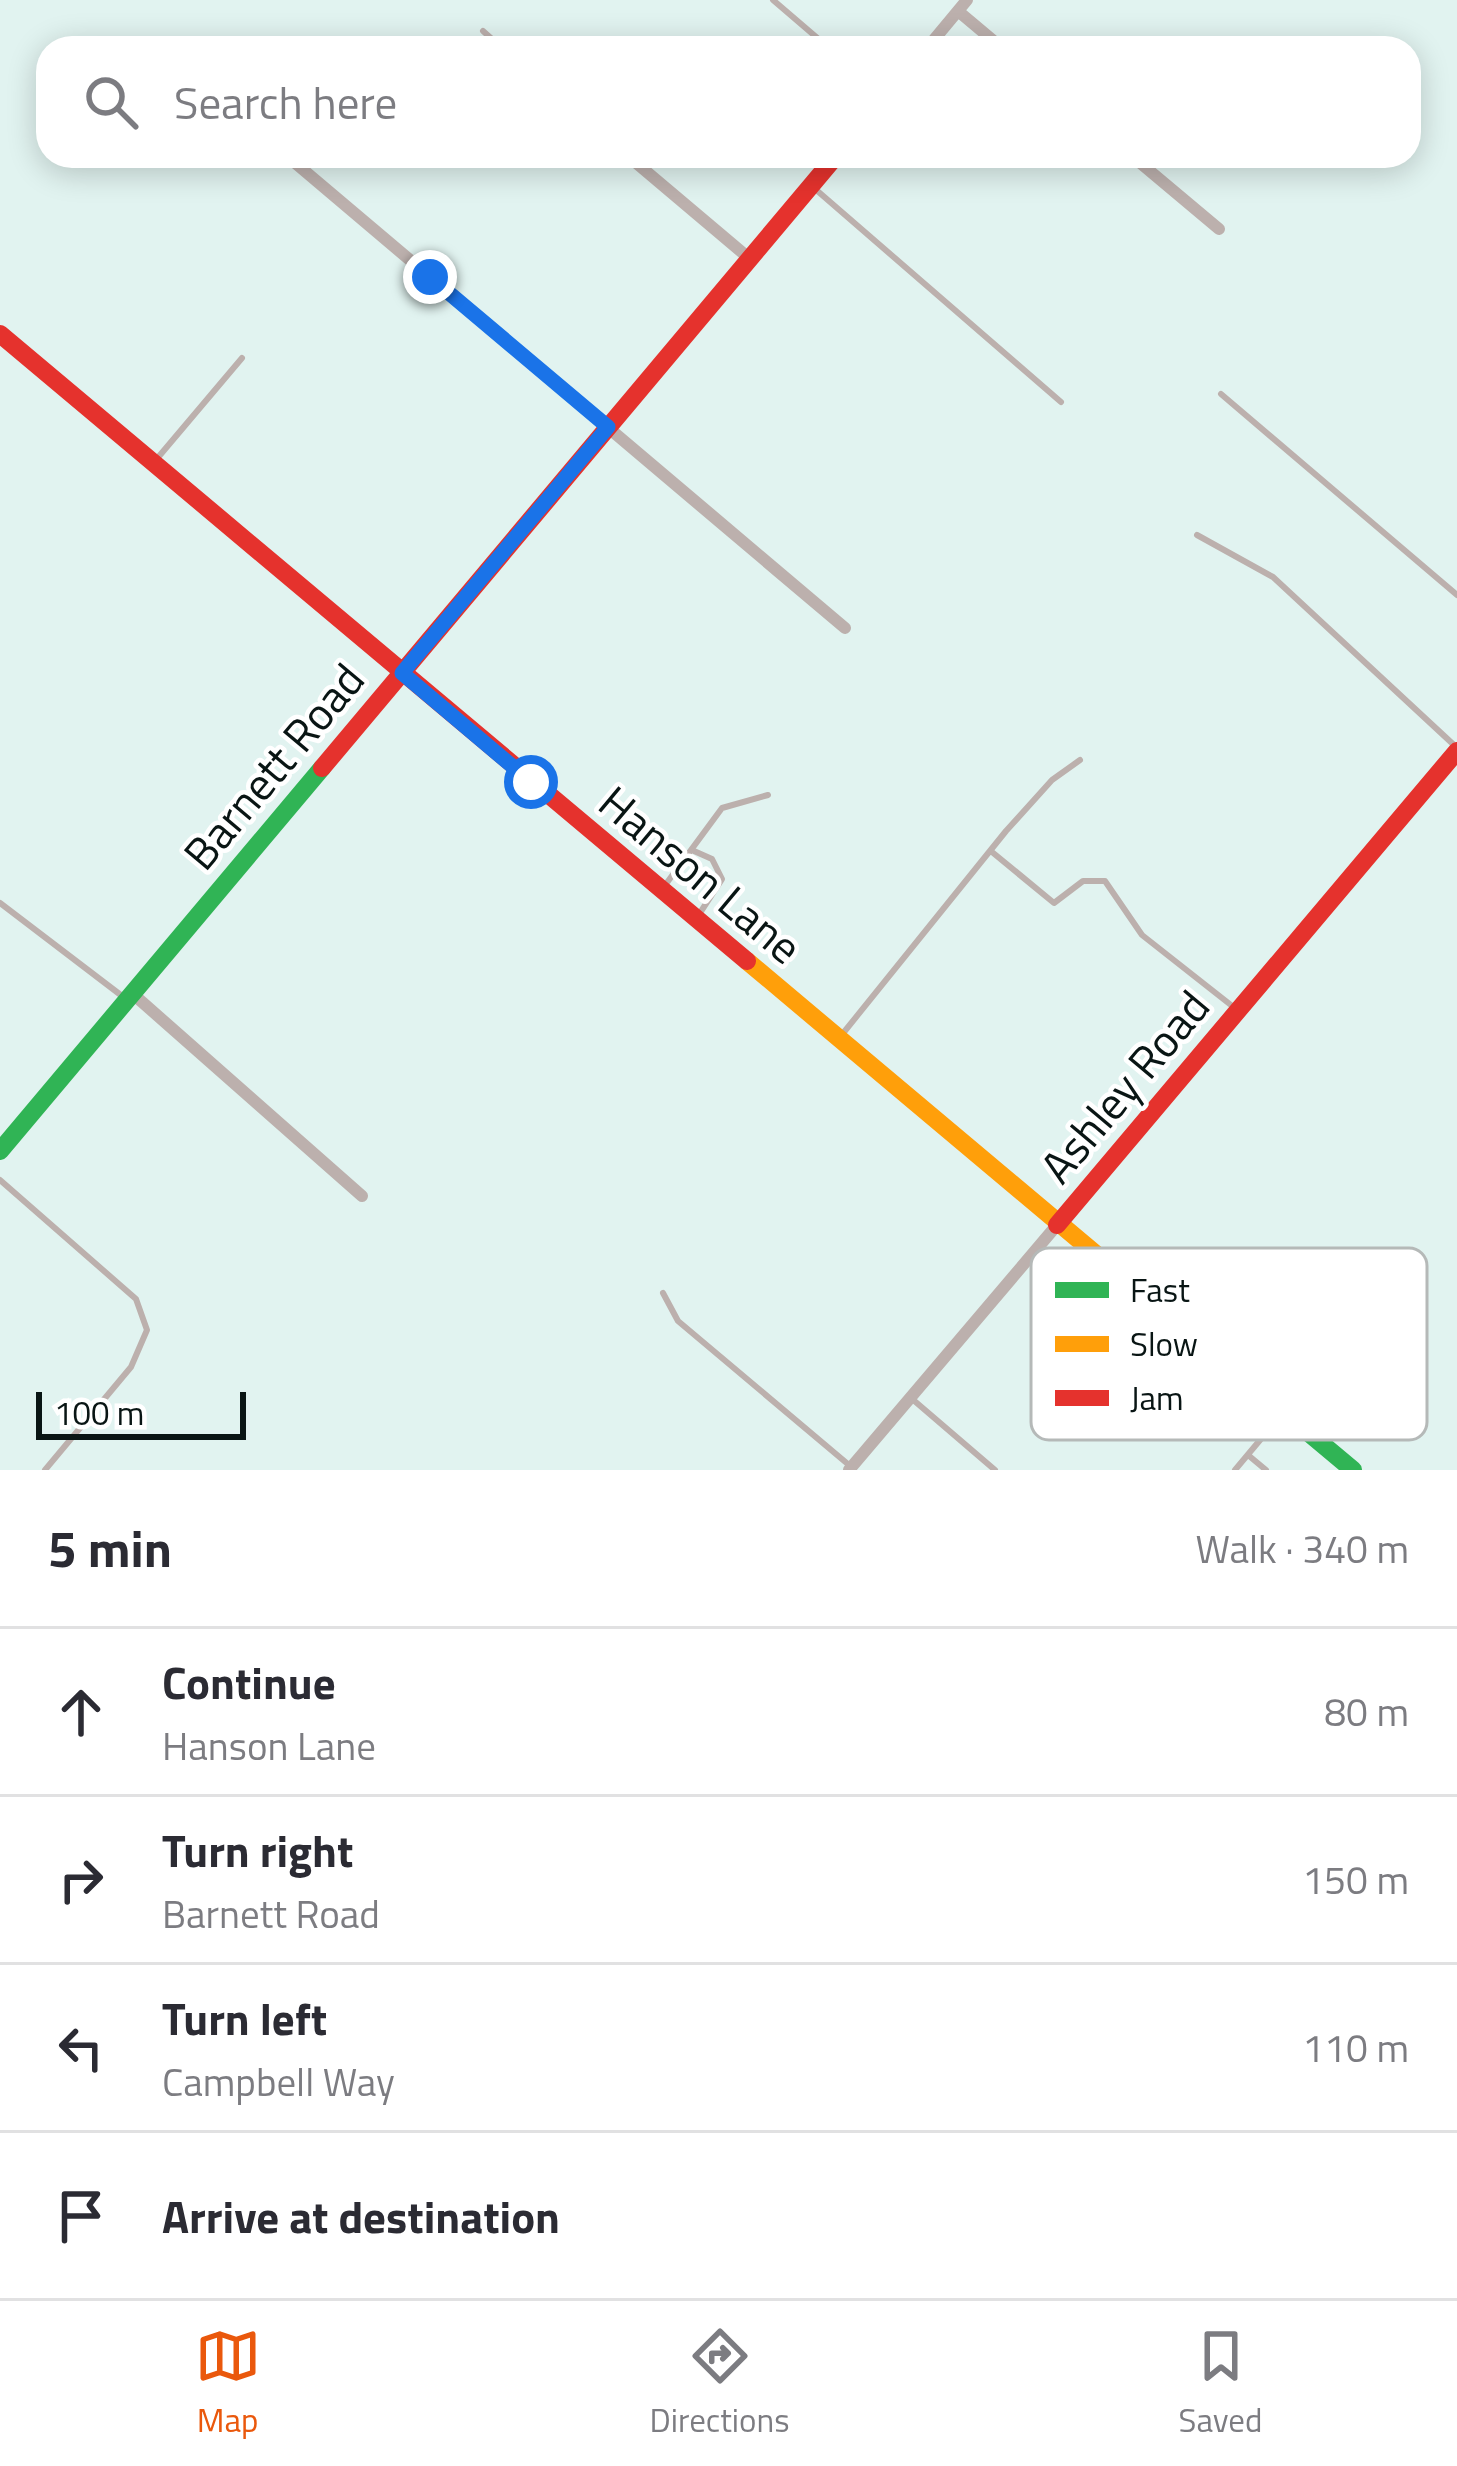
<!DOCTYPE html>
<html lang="en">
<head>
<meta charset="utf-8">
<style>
	body { margin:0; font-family:"Titillium Web",sans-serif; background:#f7f7f7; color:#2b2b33 }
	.scale { position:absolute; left:36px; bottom:30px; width:210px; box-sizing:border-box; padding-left:12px; border:6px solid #091514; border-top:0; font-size:33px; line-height:42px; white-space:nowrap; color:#091514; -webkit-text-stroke:9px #fff; paint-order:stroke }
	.stop { position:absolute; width:36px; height:36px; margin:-27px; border:9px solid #1a73e8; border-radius:50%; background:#fff }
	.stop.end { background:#1a73e8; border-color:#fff; box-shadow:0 3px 12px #0008 }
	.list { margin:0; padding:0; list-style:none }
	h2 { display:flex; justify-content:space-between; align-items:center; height:156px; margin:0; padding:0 48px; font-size:51px }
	h2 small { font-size:39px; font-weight:400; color:#7c7c81 }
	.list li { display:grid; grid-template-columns:78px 1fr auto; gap:36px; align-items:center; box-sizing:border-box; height:168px; padding:0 48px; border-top:3px solid #e1e1e2 }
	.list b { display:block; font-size:45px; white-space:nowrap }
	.list p { margin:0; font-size:39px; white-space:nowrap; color:#7c7c81 }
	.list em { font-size:39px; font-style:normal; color:#7c7c81 }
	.icon { flex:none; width:66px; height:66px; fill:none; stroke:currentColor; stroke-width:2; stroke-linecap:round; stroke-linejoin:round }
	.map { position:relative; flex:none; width:1457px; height:1470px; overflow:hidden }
	.search { position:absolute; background:#fff; box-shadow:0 6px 30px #0003; left:36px; right:36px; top:36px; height:132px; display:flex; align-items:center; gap:30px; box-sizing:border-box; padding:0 42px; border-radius:36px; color:#7c7c81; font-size:45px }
	.sheet { height:828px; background:#fff }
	nav { display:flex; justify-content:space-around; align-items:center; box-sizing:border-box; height:168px; border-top:3px solid #e1e1e2; background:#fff; font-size:33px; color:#7c7c81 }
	nav a { display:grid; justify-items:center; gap:6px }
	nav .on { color:#ea580c }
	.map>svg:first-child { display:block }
</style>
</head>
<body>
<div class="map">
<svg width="1457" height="1470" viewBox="0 0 1457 1470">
	<rect width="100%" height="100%" fill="#e1f3f0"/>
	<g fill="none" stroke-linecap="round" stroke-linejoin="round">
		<path stroke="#bcb0ad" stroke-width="6" d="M773,0L829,48
			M483,31L502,48
			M814,188L1061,402
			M1221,394L1457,595
			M155,461L242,358
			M1197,535L1273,577L1454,745
			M694,851L712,859L722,879L698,916
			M992,852L1054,903L1083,881H1105L1142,935L1236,1009
			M663,888L722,808L768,795
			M0,903L126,999
			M840,1037L1006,831L1052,780L1080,760
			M0,1180L136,1299L147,1330L131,1367L45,1470
			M663,1293L678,1321L849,1465
			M911,1398L995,1470
			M1248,1455L1266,1470
			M1235,1470L1281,1415"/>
		<path stroke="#bcb0ad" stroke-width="12" d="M958,11L1002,48
			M927,48L967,0
			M287,156L845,628
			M628,156L750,259
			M1132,156L1219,229
			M133,994L362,1196
			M849,1470L1057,1225"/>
		<path stroke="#30b455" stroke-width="18" d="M0,1151L322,768
			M1229,1366L1353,1470"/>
		<path stroke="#ff9f0a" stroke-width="18" d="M747,961L1229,1366"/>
		<path stroke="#e5322d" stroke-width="18" d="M0,334L747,961
			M322,768L836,156
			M1057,1225L1457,751"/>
	</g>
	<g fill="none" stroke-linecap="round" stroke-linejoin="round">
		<path stroke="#1a73e8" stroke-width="15" d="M430,277L608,427L402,673L531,782"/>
	</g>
	<g text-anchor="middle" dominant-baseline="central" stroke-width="9" stroke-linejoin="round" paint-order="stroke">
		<g font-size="45" fill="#091514" stroke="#fff">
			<text transform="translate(273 766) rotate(-50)">Barnett Road</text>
			<text transform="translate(701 874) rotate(40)">Hanson Lane</text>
			<text transform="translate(1124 1086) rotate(-50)">Ashley Road</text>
		</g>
	</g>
	<rect x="1031" y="1248" width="396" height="192" rx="18" fill="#fff" stroke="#b5b9b8" stroke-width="3"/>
	<rect x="1055" y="1282" width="54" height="16" fill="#30b455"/>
	<rect x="1055" y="1336" width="54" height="16" fill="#ff9f0a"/>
	<rect x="1055" y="1390" width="54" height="16" fill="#e5322d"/>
	<g font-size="33" fill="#091514">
		<text x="1130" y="1302">Fast</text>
		<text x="1130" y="1356">Slow</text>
		<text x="1130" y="1410">Jam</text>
	</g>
</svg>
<div class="scale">100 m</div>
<div class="stop" style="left:531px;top:782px"></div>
<div class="stop end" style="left:430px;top:277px"></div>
<div class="search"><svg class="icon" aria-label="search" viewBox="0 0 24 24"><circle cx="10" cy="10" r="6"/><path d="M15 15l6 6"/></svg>Search here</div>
</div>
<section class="sheet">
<h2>5 min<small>Walk · 340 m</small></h2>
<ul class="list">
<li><svg class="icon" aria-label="ahead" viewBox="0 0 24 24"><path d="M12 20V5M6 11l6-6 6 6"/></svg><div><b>Continue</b><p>Hanson Lane</p></div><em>80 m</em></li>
<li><svg class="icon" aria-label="right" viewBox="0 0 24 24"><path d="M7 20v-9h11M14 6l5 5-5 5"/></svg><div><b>Turn right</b><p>Barnett Road</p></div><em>150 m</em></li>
<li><svg class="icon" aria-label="left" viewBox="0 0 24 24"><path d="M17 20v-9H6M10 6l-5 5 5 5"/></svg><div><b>Turn left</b><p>Campbell Way</p></div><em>110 m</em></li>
<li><svg class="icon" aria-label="arrive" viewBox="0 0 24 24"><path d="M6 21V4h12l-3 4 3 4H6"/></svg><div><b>Arrive at destination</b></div></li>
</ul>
</section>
<nav>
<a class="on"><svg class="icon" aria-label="map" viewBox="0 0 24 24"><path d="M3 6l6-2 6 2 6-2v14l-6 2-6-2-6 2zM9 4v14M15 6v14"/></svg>Map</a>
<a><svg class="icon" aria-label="directions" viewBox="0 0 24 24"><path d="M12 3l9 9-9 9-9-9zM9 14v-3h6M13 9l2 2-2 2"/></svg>Directions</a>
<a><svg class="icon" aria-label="saved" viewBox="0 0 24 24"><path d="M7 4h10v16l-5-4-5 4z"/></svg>Saved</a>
</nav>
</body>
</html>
